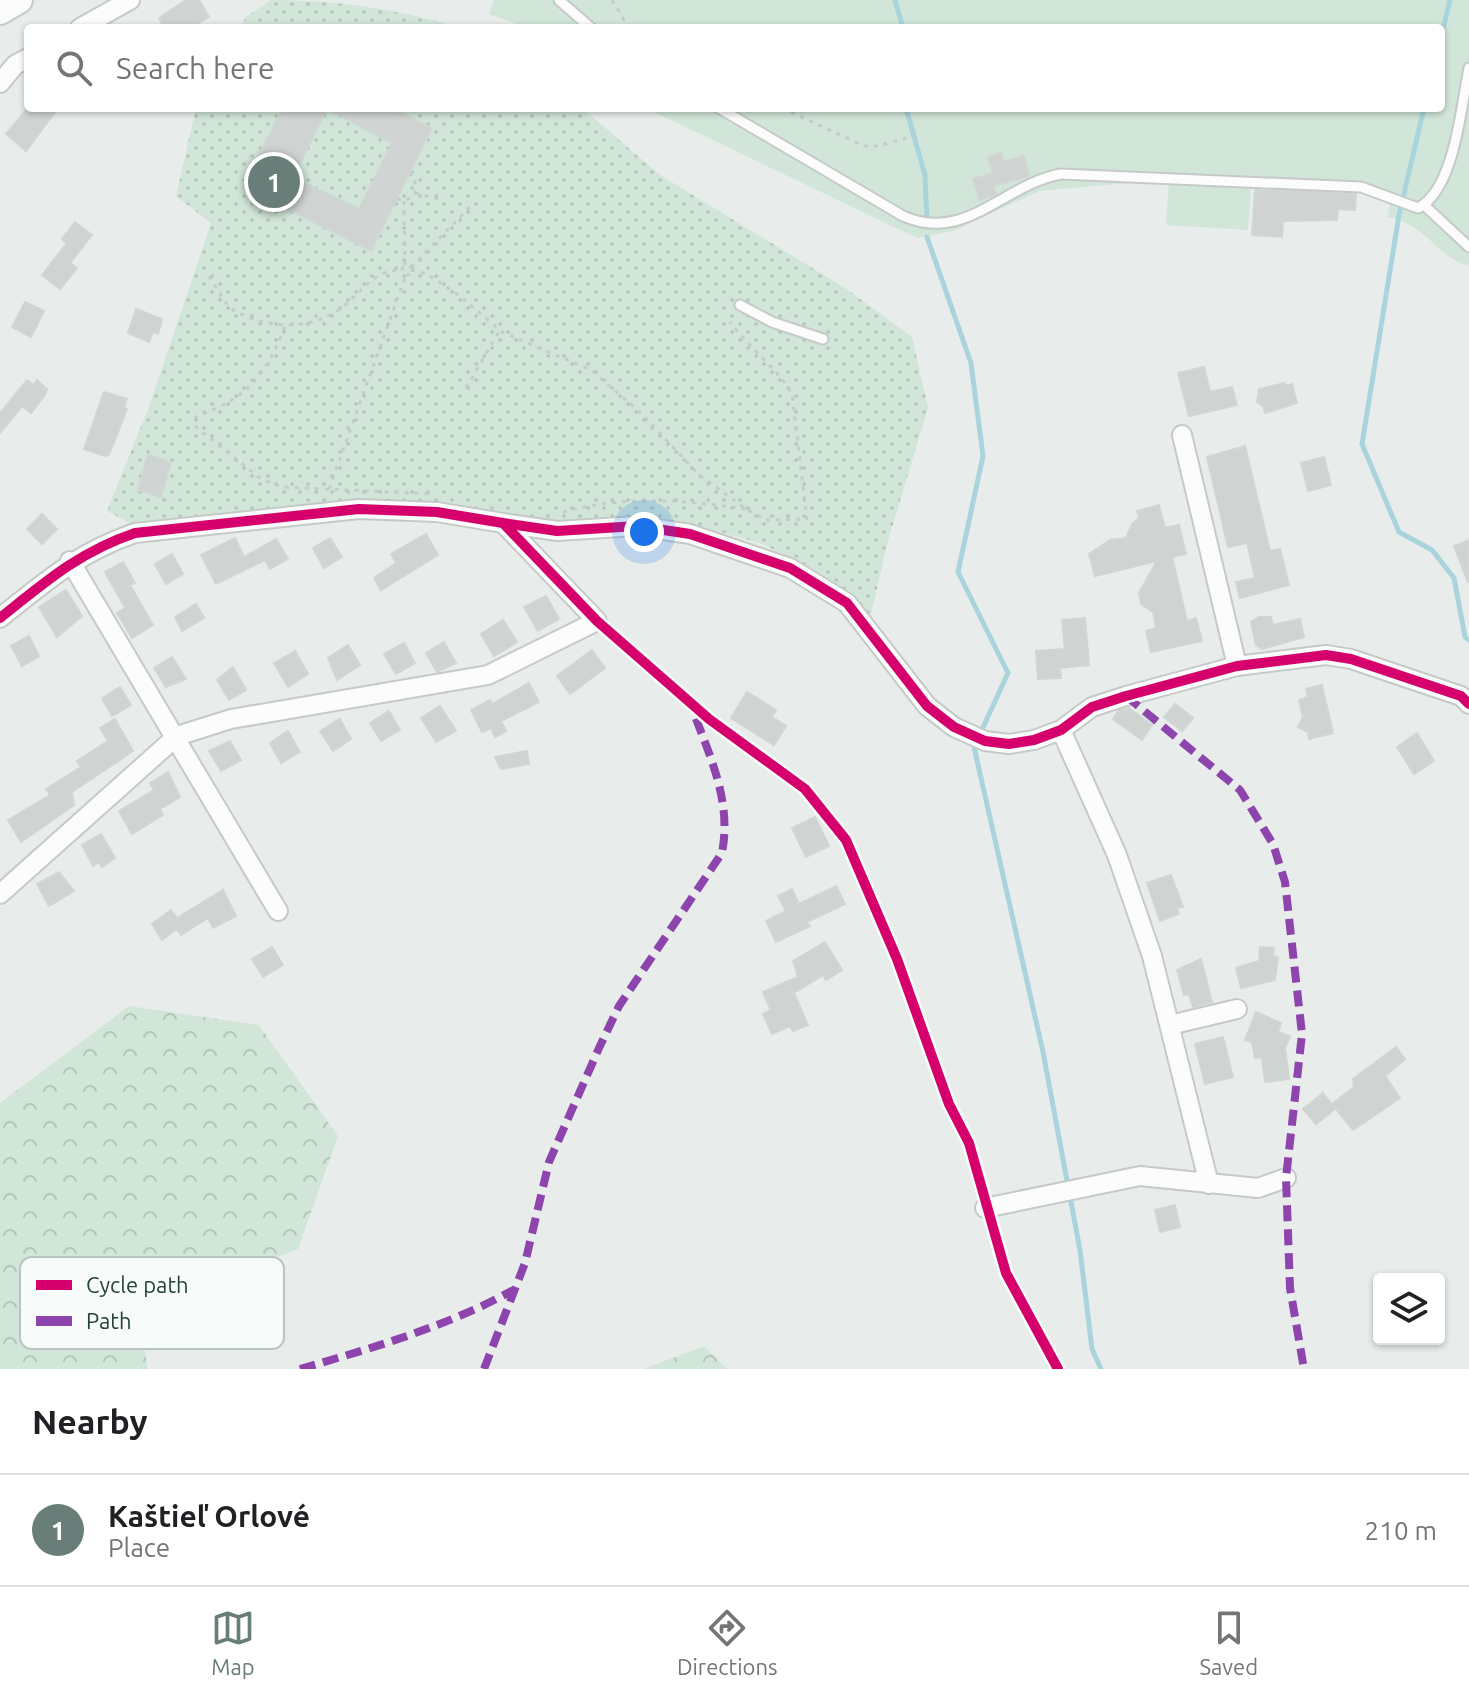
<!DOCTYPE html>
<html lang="en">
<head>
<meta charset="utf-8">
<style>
	body { margin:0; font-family:Ubuntu,sans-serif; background:#f6f6f6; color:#202124 }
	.controls { position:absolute; right:24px; bottom:24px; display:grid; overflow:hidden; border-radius:8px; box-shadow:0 2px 6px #0004 }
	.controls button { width:72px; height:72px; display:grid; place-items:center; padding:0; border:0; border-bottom:2px solid #e0e0e0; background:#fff; color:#202124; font:40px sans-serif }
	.you { position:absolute; left:644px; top:532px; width:28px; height:28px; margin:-20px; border:6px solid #fff; border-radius:50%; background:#1a73e8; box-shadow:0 0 0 12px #1a73e833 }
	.badge { display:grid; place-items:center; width:52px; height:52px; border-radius:50%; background:#697e78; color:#fff; font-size:26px; font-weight:700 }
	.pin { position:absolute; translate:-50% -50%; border:4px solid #fff; box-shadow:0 2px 8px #0006 }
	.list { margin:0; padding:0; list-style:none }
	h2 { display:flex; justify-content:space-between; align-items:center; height:104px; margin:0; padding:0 32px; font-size:34px }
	h2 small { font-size:26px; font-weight:400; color:#757577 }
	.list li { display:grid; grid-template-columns:52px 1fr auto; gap:24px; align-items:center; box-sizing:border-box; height:112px; padding:0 32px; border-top:2px solid #e0e0e0 }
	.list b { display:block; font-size:30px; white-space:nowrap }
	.list p { margin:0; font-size:26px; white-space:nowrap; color:#757577 }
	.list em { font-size:26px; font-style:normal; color:#757577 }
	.icon { flex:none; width:44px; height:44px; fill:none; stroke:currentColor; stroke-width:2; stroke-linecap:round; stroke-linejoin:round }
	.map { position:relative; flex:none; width:1469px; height:1369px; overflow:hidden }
	.search { position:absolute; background:#fff; box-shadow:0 2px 6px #0004; left:24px; right:24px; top:24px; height:88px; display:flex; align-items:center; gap:20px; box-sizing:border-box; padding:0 28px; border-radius:8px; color:#757577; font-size:30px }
	.sheet { height:216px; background:#fff }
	nav { display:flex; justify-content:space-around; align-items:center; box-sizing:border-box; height:112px; border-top:2px solid #e0e0e0; background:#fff; font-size:22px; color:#757577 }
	nav a { display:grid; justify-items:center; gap:4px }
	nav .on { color:#697e78 }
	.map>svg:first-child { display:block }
</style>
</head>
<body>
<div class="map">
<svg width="1469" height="1369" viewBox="0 0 1469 1369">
	<defs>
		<pattern id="forest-crowns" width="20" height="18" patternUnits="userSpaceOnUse" patternTransform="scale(2)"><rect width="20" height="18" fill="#d1e6d8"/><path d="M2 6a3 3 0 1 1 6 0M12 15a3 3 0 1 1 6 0" fill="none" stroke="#b3c6ba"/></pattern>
		<pattern id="park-dots" width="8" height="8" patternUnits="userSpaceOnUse" patternTransform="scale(2)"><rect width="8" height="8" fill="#d1e6d8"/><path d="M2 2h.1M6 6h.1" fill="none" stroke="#b3c6ba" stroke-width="1.8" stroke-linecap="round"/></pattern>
	</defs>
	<rect width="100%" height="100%" fill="#e8edeb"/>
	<path fill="#d1e6d8" d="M494,0H1469V266C1434,256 1427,224 1388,217L1390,206L1383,198L1357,191L1178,183L1251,187L1248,230L1166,225L1169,181L1162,180L1039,191L953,231L917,238L646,108H1441V28H518L517,24L489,14Z"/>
	<path fill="url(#forest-crowns)" d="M129,1006L259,1025L338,1136L298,1249L137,1311L148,1369H0V1103Z
		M704,1346L727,1369H644Z"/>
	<path fill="url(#park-dots)" d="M271,0C338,0 396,9 460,28H240L246,17Z
		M196,108H582L660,175L845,288L912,337L928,408L887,544L871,615L831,582L763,544L684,522L554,524L471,507L359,501L133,525L107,511L149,407L211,223L176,196Z"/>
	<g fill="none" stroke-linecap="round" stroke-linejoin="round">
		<path stroke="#a9d4db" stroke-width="5" d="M895,0L903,28
			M1441,38L1450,0
			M906,108L925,175L927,220
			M1424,108L1399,215L1362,444L1399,532L1432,550L1454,578L1465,637L1469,640
			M927,237L971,363L983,456L958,572L1008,673L974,747L1043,1052L1080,1250L1092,1349L1101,1369"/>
	</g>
	<path fill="#cfd4d2" stroke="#d1d6d4" stroke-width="2" fill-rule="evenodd" d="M186,0H199L209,17L190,28H164L159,18Z
		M28,108H58L26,151L6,134Z
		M283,108H392L432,128L371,251L243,187ZM327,109L392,143L359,209L293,177Z
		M1001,153L1004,162L1024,156L1029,176L993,186L996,194L980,200L973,179L993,173L988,157Z
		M1255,190L1356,194L1355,210L1338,209L1337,220L1283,221L1282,237L1252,235Z
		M75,222L92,235L70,263L77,268L60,289L42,275L67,243L62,239Z
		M25,302L44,311L31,337L12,327Z
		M136,309L162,319L158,334L153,332L149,342L128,333Z
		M1204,367L1210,392L1232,387L1237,405L1189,416L1178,373Z
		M27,380L34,385L37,380L47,389L45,395L31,413L22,406L0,433V413Z
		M1285,383L1286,386L1292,384L1297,403L1265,413L1263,406L1257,402L1259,389Z
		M104,392L127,399L124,408L127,409L109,455L105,456L84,449Z
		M1245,446L1270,551L1280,549L1289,585L1240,598L1236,582L1255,578L1247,543L1228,547L1207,457Z
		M148,455L171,462L161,497L138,490Z
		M1324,457L1331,485L1308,491L1301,463Z
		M1159,505L1165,528L1179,525L1186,554L1172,557L1187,621L1196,618L1202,641L1151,652L1146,631L1156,628L1153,612L1141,604L1139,593L1157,561L1095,576L1089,554L1110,540L1126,538L1132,524L1139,518L1137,511Z
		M42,514L57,529L42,544L27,529Z
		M426,534L438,555L381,590L374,578L396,563L391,554Z
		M235,538L244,557L276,539L288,559L270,569L265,560L216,584L201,555Z
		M330,538L342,557L324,568L313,548Z
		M1469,540V582H1468L1454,546Z
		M172,554L183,574L166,584L155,564Z
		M123,562L135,583L130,585L153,625L132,638L117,613L125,608L105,572Z
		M66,590L82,616L57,637L39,607Z
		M546,596L559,619L538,631L524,607Z
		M196,604L204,618L182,631L175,617Z
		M1259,617H1271L1273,625L1300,619L1304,637L1262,649L1256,645L1251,622Z
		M1085,618L1089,665L1060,668L1061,678L1038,679L1036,651L1065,649L1062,620Z
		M503,620L517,642L494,656L481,634Z
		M29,636L39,656L22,666L11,646Z
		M444,642L456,663L437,672L426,653Z
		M404,643L415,663L396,674L384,654Z
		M348,645L360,665L337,680L328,658Z
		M592,650L605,668L570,694L557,676Z
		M295,651L308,674L288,687L274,663Z
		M172,657L186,679L166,687L154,668Z
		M233,667L246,690L229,700L217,680Z
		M529,683L539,702L501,721L506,731L495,737L491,728L482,732L471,710L490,700L492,704Z
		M1322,685L1333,733L1309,739L1308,732L1298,727L1303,717L1299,700L1308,697L1306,689Z
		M120,687L131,705L112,716L102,698Z
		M747,692L776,710L772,717L786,726L774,745L731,718Z
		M1175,704L1193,718L1182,731L1164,717Z
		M440,706L456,731L436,742L421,718Z
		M1129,708L1152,725L1142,740L1113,719L1118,711Z
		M389,711L400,730L381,741L370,723Z
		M115,719L133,751L72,792L74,805L21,842L8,820L50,795L46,789L81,767L77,761L108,741L100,728Z
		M340,719L351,739L333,751L320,731Z
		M288,731L300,752L281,763L270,743Z
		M1417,733L1434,761L1414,774L1397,747Z
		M230,741L241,760L221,771L209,751Z
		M527,751L529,764L501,769L495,757Z
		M168,772L180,797L160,809L163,815L132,834L119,811L154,790L150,783Z
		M815,817L829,846L806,857L792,828Z
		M101,834L115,858L102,867L99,862L93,866L82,845Z
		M59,872L74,891L49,906L37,884Z
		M1171,875L1183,907L1177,908L1179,914L1160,921L1147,883Z
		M836,886L845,904L807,922L810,926L776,942L766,921L786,911L778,896L792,889L799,904Z
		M223,890L236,916L213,928L208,918L181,935L177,929L162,940L152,924L171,910L177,918Z
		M825,942L842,970L826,980L823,975L794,993L808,1025L793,1031L790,1026L772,1034L763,1014L771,1010L763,992L798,977L793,961Z
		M272,947L283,965L263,977L252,959Z
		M1260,947L1274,948L1273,956L1278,957L1275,980L1241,988L1236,968L1259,961Z
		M1201,959L1212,1002L1193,1007L1189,994L1184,995L1177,970Z
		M1256,1012L1281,1023L1278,1032L1290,1036L1285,1048L1289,1079L1265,1082L1262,1057L1255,1058L1252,1042L1245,1040Z
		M1223,1037L1233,1077L1205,1084L1195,1044Z
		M1396,1047L1405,1059L1385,1076L1400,1098L1353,1130L1332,1104L1354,1087L1353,1079Z
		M1323,1093L1335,1109L1316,1124L1303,1109Z
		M1175,1205L1180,1227L1160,1232L1155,1210Z"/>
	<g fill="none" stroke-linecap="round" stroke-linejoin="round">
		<g stroke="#c5cac8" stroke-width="13">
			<path id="service" d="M559,0L591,28
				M719,108L903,216C965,244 1004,184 1061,174L1361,187L1418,208C1455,189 1461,106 1469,68
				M1424,205L1469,247
				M740,305L772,322L823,339
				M597,621L709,719L805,789L846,840L897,959L949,1104L969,1143L1006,1273L1058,1369"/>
		</g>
		<g stroke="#c5cac8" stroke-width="22">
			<path id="minor" d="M80,28L130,0
				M0,83L15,65L28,58
				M1182,435L1237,666
				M503,523L557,531L637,526L690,534L790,568L847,603L927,706L954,727L985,741L1009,744L1034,740L1061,730L1092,707L1126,696L1237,666L1326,655L1351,659L1461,696L1469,704
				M70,561L278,911
				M0,618C45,582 79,552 135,533L359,509L437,512L503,523L597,621L488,675L231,719L177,736L0,894
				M1061,730L1117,855L1152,956L1209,1184
				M1170,1025L1237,1009
				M985,1208L1140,1176L1258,1188L1286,1178"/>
		</g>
		<g stroke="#c3cbc8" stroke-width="30">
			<path id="secondary" d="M0,11L19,0"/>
		</g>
		<path stroke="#c3ccca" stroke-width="3" stroke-dasharray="4 6" stroke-linecap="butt" d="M612,0L629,28
			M782,108L864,146H877L921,134
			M415,193L444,200
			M397,199L406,201L415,193V179L410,174
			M404,201L405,265
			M402 270a5 5 0 1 1 10 0a5 5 0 1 1-10 0Z
			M411,267L473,204
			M411,270L427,274L460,296L502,332L591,370L641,413L698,474L746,509L766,520L807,519L792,394C779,370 748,347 730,322
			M209,276C216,286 225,306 235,311C268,329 311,331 341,308C362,293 373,269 402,270
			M285,327C264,378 248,397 196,417V427L261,479L282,487L434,494
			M466,388L500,330
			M329,489L406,275
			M563,512C623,495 686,500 746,509"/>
		<use href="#service" stroke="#fcfcfc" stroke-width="9"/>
		<use href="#minor" stroke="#fcfcfc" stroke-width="18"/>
		<use href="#secondary" stroke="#fcfcfc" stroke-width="26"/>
		<path stroke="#8e44ad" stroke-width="8" stroke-dasharray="16 8" stroke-linecap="butt" d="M1126,696L1240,790L1273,844L1285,882L1302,1034L1286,1178L1290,1288L1304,1369
			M300,1369C372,1348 449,1326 515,1289
			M484,1369L525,1263L549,1162L599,1048L619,1006L722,853C732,801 710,757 692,708"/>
		<g stroke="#f7fbf9" stroke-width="15">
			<path id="cycleway" d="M503,523L557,531L637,526L690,534L790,568L847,603L927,706L954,727L985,741L1009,744L1034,740L1061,730L1092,707L1126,696L1237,666L1326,655L1351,659L1461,696L1469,704
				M0,618C45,582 79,552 135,533L359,509L437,512L503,523L597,621L709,719L805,789L846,840L897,959L949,1104L969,1143L1006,1273L1058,1369"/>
		</g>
		<use href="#cycleway" stroke="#d6006c" stroke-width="10"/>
	</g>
	<rect x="20" y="1257" width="264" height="92" rx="12" fill="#f7fbf9" stroke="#b8c4c0" stroke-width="2"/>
	<rect x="36" y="1280" width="36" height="10" fill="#d6006c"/>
	<rect x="36" y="1316" width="36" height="10" fill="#8e44ad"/>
	<g font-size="22" fill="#24423a">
		<text x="86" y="1293">Cycle path</text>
		<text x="86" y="1329">Path</text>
	</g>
</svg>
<div class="controls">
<button><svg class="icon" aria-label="layers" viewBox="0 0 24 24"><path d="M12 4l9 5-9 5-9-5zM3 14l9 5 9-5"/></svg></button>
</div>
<div class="you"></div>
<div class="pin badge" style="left:274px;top:182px">1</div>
<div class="search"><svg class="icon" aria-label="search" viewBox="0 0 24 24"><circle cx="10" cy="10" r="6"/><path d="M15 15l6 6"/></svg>Search here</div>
</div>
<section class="sheet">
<h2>Nearby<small></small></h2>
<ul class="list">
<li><span class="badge">1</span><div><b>Kaštieľ Orlové</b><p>Place</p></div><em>210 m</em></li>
</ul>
</section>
<nav>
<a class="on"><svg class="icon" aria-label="map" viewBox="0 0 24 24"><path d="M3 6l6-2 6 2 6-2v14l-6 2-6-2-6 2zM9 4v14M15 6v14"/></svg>Map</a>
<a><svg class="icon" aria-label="directions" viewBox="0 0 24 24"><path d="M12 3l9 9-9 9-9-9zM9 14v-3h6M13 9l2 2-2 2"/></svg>Directions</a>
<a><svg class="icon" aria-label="saved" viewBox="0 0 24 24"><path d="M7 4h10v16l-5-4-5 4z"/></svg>Saved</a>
</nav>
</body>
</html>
